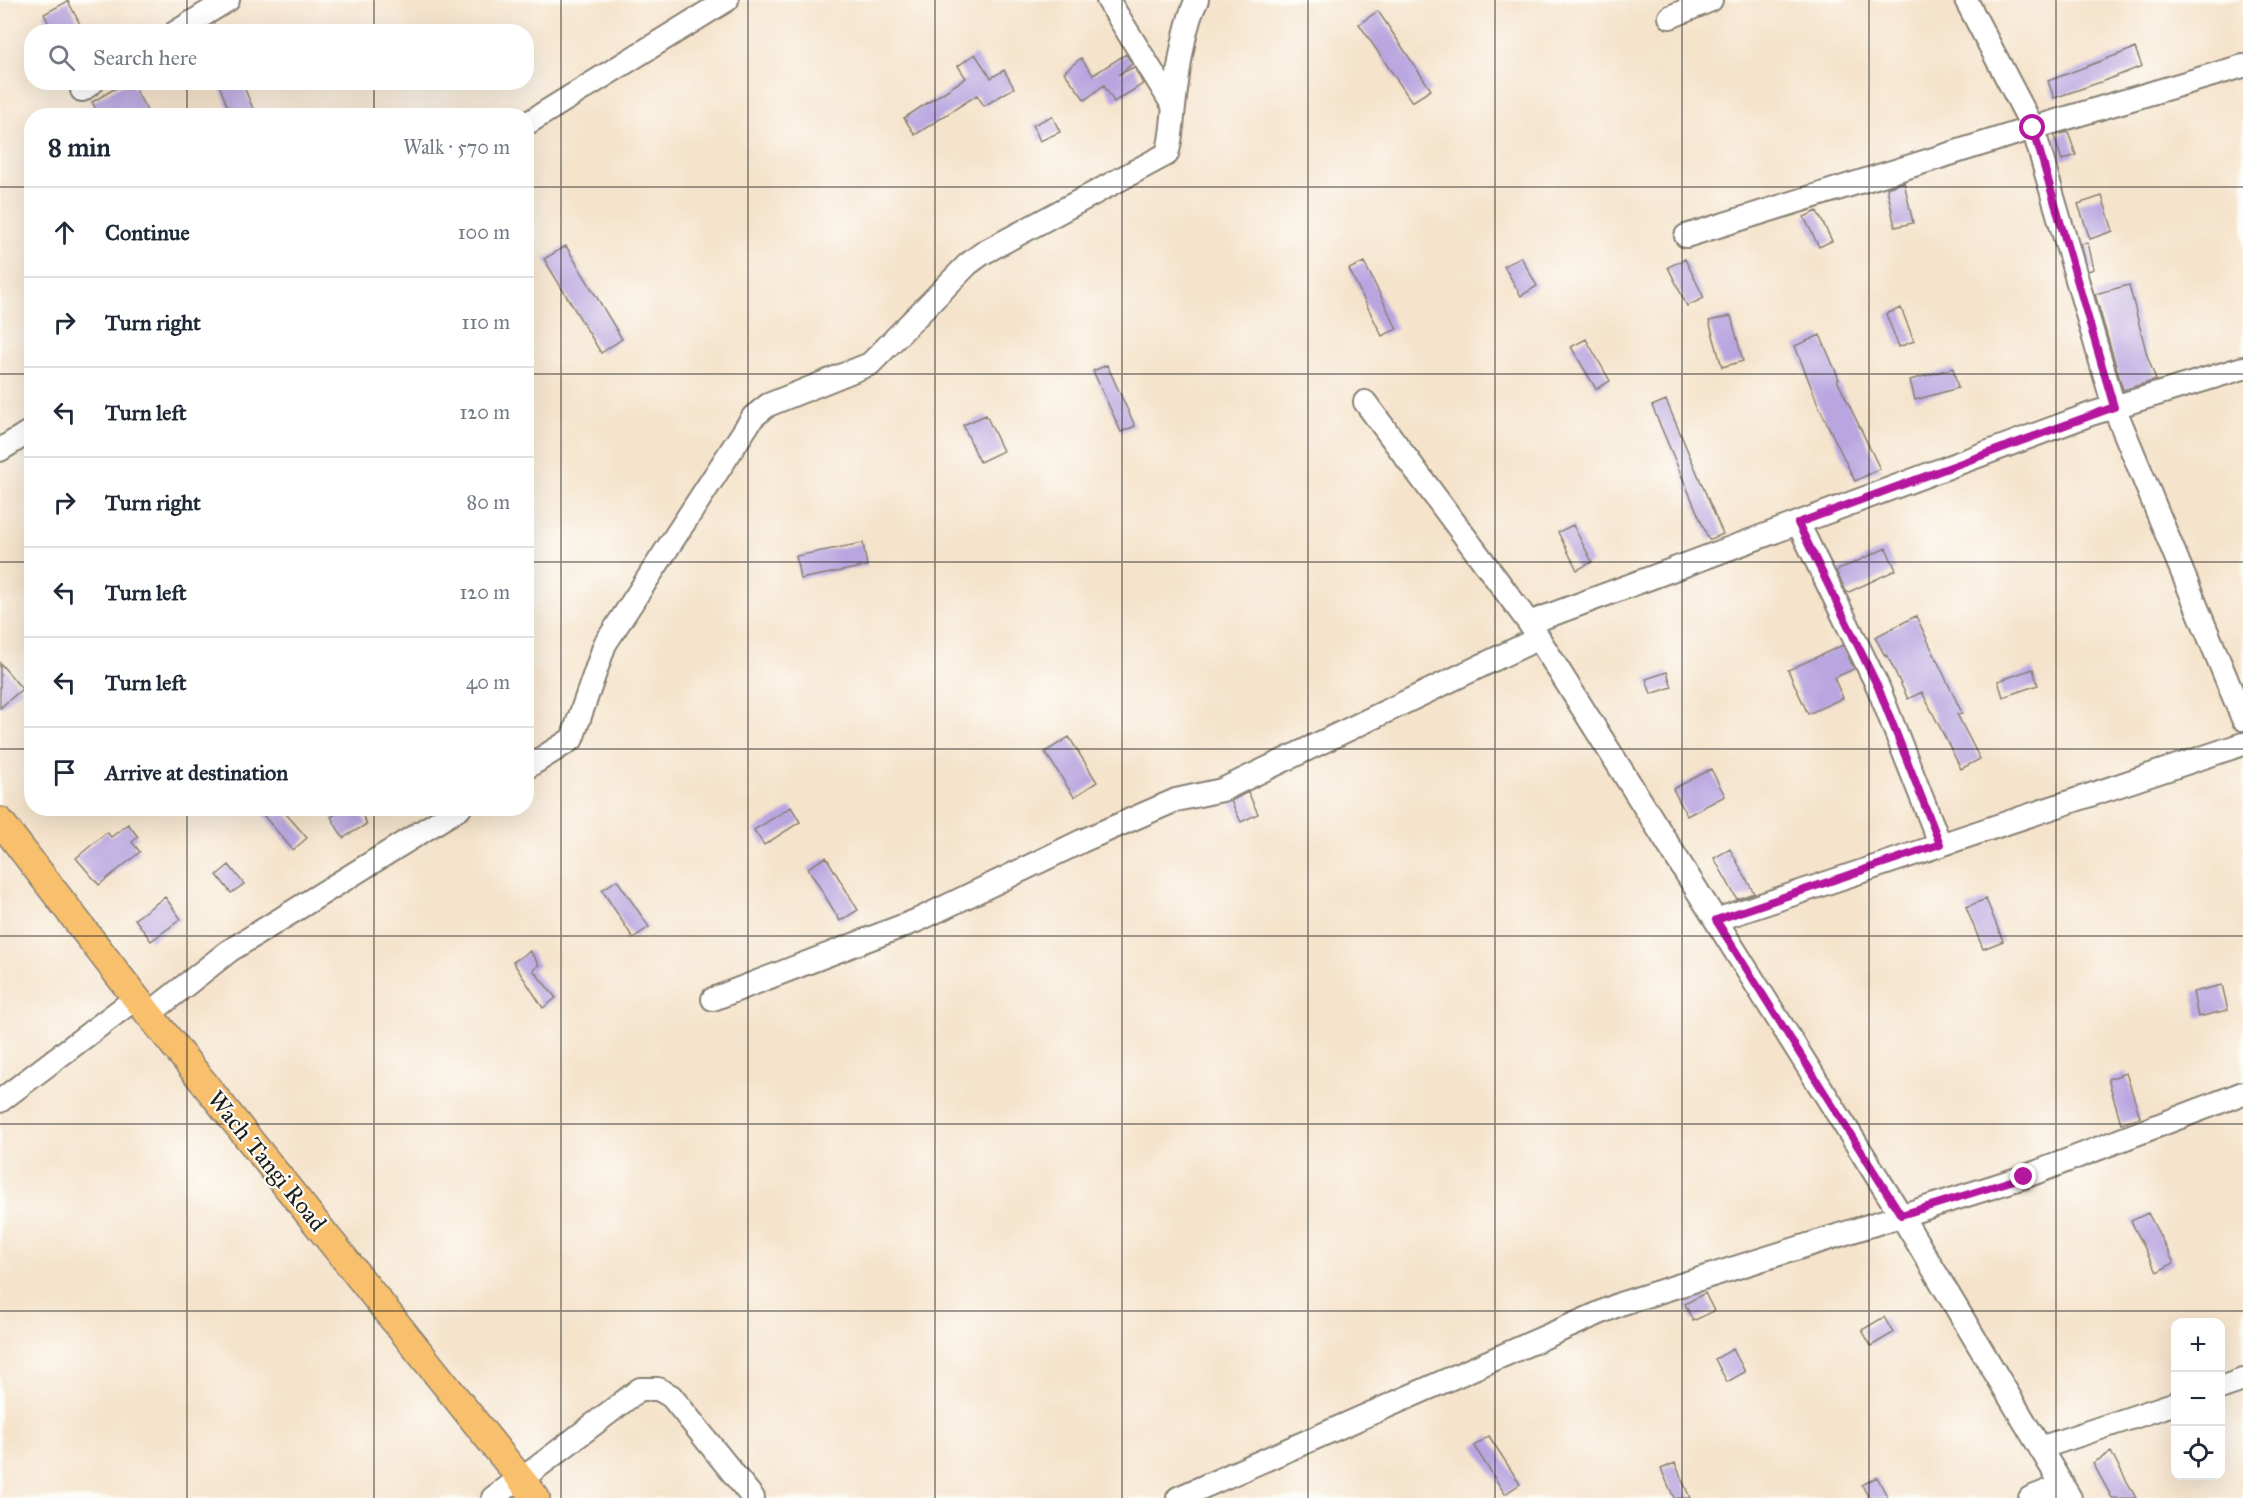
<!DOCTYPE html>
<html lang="en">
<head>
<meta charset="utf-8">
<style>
	body { margin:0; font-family:"IM FELL Great Primer",serif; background:#f2f2f3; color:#1f2937 }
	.controls { position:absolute; right:18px; bottom:18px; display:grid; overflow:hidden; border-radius:12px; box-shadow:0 6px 24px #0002 }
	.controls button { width:54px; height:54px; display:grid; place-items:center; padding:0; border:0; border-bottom:2px solid #e0e1e3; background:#fff; color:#1f2937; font:30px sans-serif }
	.stop { position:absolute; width:18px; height:18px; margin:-14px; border:4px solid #b5179e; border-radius:50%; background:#fff }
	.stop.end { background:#b5179e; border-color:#fff; box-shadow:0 2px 6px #0008 }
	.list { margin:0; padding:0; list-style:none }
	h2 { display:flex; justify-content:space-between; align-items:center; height:78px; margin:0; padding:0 24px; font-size:26px }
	h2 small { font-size:20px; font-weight:400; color:#747a83 }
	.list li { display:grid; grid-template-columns:39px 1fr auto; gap:18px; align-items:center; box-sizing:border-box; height:90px; padding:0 24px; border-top:2px solid #e0e1e3 }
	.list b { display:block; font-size:22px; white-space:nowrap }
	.list em { font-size:20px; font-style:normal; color:#747a83 }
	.icon { flex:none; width:33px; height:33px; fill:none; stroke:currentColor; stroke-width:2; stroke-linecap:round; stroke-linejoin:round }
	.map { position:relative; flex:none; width:2243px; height:1498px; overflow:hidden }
	.search { position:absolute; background:#fff; box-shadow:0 6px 24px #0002; left:24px; top:24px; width:510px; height:66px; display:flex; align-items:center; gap:15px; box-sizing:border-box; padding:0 21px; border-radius:24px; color:#747a83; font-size:22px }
	.panel { position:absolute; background:#fff; box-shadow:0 6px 24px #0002; left:24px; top:108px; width:510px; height:708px; border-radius:24px }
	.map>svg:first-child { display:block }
</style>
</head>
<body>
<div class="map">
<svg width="2243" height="1498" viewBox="0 0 2243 1498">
	<rect width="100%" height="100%" fill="#fdfcf7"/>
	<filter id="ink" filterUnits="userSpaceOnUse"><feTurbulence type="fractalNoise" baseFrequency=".0167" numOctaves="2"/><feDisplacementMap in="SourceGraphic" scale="12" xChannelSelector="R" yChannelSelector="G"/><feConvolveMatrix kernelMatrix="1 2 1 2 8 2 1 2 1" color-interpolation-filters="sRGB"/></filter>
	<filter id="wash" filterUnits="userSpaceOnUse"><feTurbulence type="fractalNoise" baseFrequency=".008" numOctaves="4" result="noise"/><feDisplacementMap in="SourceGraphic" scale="24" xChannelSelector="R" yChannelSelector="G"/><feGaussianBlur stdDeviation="1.35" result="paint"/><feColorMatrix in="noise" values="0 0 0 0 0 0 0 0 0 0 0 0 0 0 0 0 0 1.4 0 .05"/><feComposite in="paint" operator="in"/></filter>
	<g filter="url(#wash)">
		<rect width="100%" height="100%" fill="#f5e3cb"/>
		<g id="blocks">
			<path fill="#b9a6e0" d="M68,1L84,32H53L44,14Z
				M1378,11L1431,90L1412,102L1359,24Z
				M2135,48L2142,66L2104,81L2054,98L2048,81Z
				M975,54L991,78L1004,70L1014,88L984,106L977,95L915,135L904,118L966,78L958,66Z
				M1126,54L1132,64L1118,75L1134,67L1143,84L1114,102L1104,85L1085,100L1064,72L1081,58L1093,75Z
				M126,82H131L150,116H100L92,102Z
				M218,82H242L256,116H231Z
				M1052,116L1060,132L1040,141L1033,125Z
				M2068,132L2076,155L2062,160L2054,136Z
				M1904,182L1913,223L1895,227L1887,188Z
				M2102,196L2113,231L2090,239L2078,204Z
				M1817,211L1832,241L1819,247L1804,217Z
				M2088,243L2094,269L2088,271L2081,244Z
				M566,246L622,339L601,353L544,259Z
				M1521,257L1537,286L1521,296L1504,266Z
				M1685,259L1704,298L1687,306L1668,267Z
				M1364,262L1397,329L1382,336L1349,269Z
				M2129,285L2147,355L2156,380L2123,390L2095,294Z
				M1901,308L1914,341L1899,347L1886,314Z
				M1731,316L1743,361L1722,367L1709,321Z
				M1820,335L1839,379L1837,380L1880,469L1855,481L1819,407L1795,346Z
				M1586,339L1610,381L1596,389L1571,347Z
				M1107,365L1135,426L1121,432L1093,371Z
				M1953,368L1958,388L1915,400L1910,380Z
				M1666,400L1723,534L1709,540L1652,406Z
				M986,415L1003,451L980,462L963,425Z
				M1573,525L1592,562L1577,570L1558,532Z
				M863,543L867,566L800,579L796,556Z
				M1886,548L1896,570L1847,593L1836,571Z
				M1916,616L1962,713L1957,714L1980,759L1961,769L1922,692L1908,699L1887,655L1885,656L1875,637Z
				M1843,645L1854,669L1834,678L1843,698L1808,714L1788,670Z
				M0,663L22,689L0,708Z
				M2033,669L2038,685L2003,697L1998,681Z
				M1667,672L1672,687L1651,694L1646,679Z
				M1069,737L1097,782L1074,797L1045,752Z
				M1711,769L1725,796L1687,816L1673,789Z
				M1248,792L1258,814L1241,822L1231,801Z
				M791,807L800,822L764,845L754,830Z
				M257,808H281L307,838L293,850Z
				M345,808H358L367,824L343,838L331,817Z
				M128,824L138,837L132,842L140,852L99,885L76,858L107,832L111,837Z
				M1730,849L1754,893L1737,899L1714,858Z
				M826,857L858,910L840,921L808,868Z
				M229,865L244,884L231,893L217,875Z
				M617,880L649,927L633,938L602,890Z
				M165,897L181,919L151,941L135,919Z
				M1986,899L2003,941L1983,949L1966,907Z
				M530,951L539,965L533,970L556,998L543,1008L513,962Z
				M2222,985L2228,1010L2198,1017L2193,992Z
				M2126,1073L2140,1117L2121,1123L2108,1079Z
				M2148,1213L2174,1263L2157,1272L2131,1221Z
				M1705,1293L1714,1311L1693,1321L1685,1304Z
				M1884,1317L1893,1333L1871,1346L1862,1330Z
				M1733,1349L1745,1372L1727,1382L1715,1359Z
				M1489,1436L1520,1484L1505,1494L1474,1446Z
				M2111,1452L2136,1498H2112L2093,1463Z
				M1675,1463L1690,1498H1674L1661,1469Z
				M1877,1477L1888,1498H1869L1862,1485Z"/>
		</g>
	</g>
	<g filter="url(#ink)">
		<use href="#blocks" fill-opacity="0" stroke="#888074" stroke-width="1.5"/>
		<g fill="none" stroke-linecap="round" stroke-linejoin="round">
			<g stroke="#888074" stroke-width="26">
				<path id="minor" d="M1108,0L1174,107
					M1966,0L2033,128L2114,407L2243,719
					M1670,17L1711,0
					M176,32L228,0
					M82,90L93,82
					M526,124L727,0
					M1686,236L2033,128L2243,66
					M1365,402L1529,623L1901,1215L2070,1498
					M0,450L32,430
					M1798,523L1878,687L1940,844
					M1529,623L2091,414L2243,368
					M526,768L572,739L605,644L753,417L768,405L870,364L968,264L983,253L1167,154C1172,138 1172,123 1174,107C1177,79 1184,23 1197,0
					M1716,920L2243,744
					M713,999L918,920L1082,841L1176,800L1222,790L1539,638
					M149,1014L229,951L460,808
					M0,1101L136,998
					M2220,1388L2243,1380
					M2040,1448L2176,1403
					M531,1472L640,1389H658L671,1396L753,1498
					M493,1498L520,1477
					M1178,1498L1620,1304L2024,1177L2243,1093
					M2030,1498L2063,1485"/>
			</g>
			<g stroke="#888074" stroke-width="30">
				<path id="major" d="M0,821L136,998L536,1498"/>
			</g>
			<use href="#minor" stroke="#fff" stroke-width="22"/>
			<use href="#major" stroke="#f8bf6c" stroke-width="27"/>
		</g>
	</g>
	<g fill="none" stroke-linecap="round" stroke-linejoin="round" filter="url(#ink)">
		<path stroke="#b5179e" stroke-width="8" d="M2024,1177L1901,1215L1716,920L1940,844L1878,687L1798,523L2114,407L2033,128"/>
	</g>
	<path fill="none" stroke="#1c1c1c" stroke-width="1.5" stroke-opacity="0.55" d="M187,0V32M374,0V32M561,0V1498M748,0V1498M935,0V1498M1122,0V1498M1308,0V1498M1495,0V1498M1682,0V1498M1869,0V1498M2056,0V1498M187,82V116M374,82V116M0,187H32M526,187H2243M0,374H32M526,374H2243M0,562H32M526,562H2243M0,749H32M526,749H2243M187,808V1498M374,808V1498M0,936H2243M0,1124H2243M0,1311H2243"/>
	<g text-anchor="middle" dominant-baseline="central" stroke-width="4.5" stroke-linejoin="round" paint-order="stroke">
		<g font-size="24" fill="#1c1c1c" stroke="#fdfcf7">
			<text transform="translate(267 1161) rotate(51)">Wach Tangi Road</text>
		</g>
	</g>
</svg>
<div class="controls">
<button>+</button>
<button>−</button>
<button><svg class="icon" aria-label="locate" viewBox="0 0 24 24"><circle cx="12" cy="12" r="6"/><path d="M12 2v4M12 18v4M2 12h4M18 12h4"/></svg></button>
</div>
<div class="stop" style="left:2033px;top:128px"></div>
<div class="stop end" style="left:2024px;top:1177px"></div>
<div class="search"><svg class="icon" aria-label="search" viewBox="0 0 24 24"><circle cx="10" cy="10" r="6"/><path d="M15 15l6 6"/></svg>Search here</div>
<section class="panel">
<h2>8 min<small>Walk · 570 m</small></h2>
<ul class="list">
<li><svg class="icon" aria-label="ahead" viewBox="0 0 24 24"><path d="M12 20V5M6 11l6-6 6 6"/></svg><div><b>Continue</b></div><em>100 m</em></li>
<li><svg class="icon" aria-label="right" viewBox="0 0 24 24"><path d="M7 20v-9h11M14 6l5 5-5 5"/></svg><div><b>Turn right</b></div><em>110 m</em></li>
<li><svg class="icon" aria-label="left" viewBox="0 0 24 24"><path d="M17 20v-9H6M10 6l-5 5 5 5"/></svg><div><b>Turn left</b></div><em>120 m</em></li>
<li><svg class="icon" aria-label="right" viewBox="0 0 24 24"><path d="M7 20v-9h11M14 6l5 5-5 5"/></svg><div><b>Turn right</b></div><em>80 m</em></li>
<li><svg class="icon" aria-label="left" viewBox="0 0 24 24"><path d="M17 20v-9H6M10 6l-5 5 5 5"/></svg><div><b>Turn left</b></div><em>120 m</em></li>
<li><svg class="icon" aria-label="left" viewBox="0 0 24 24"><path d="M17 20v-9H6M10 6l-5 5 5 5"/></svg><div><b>Turn left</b></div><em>40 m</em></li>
<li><svg class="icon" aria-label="arrive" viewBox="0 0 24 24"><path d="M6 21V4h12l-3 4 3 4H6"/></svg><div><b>Arrive at destination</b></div></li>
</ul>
</section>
</div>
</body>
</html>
